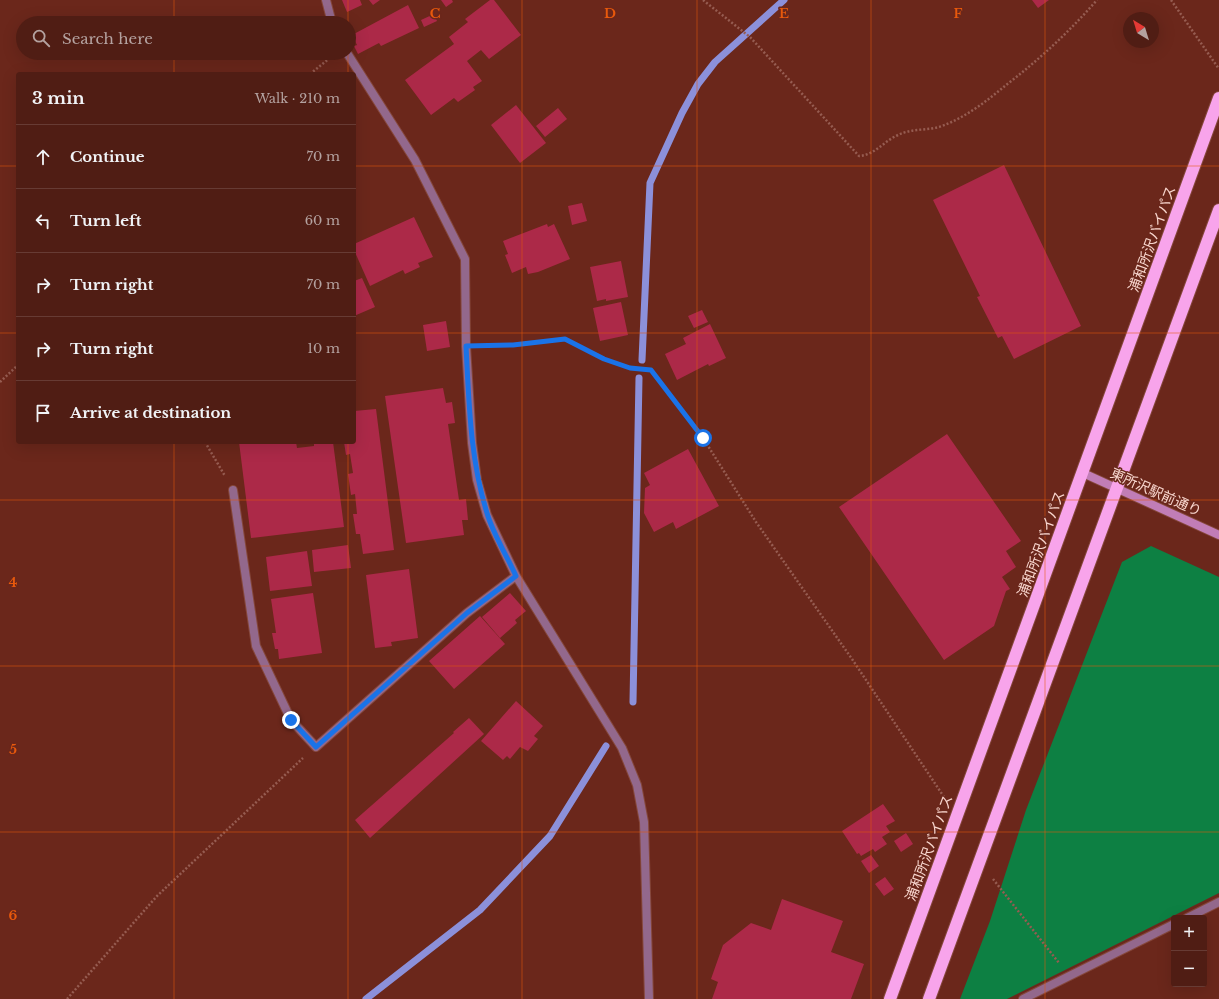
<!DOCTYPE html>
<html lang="en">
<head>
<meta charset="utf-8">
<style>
	body { margin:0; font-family:"Libre Baskerville","Noto Sans JP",serif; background:#56261d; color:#f1f3f6 }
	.controls { position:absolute; right:12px; bottom:12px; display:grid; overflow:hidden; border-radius:4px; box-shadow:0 4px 16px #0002 }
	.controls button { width:36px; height:36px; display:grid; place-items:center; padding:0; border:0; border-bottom:1px solid #673b34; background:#501d14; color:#f1f3f6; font:20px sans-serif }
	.compass { position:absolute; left:1123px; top:12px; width:36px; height:36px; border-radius:50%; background:#501d14; box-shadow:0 4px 16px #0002; rotate:322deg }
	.stop { position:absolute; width:12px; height:12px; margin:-9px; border:3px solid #1a73e8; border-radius:50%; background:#fff }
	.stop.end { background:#1a73e8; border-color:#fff; box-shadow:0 1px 4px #0008 }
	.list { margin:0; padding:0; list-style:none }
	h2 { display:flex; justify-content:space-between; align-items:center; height:52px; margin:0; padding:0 16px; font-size:17px }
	h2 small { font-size:13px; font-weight:400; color:#b4a2a0 }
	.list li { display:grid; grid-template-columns:26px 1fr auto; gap:12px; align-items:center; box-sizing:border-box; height:64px; padding:0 16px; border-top:1px solid #673b34 }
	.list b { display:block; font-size:15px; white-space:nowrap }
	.list em { font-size:13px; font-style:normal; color:#b4a2a0 }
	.icon { flex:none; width:22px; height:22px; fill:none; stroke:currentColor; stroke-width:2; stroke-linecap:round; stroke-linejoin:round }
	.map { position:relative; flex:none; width:1219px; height:999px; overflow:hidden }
	.search { position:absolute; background:#501d14; box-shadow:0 4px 16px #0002; left:16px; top:16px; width:340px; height:44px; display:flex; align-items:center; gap:10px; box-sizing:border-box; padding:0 14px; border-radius:22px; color:#b4a2a0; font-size:15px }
	.panel { position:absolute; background:#501d14; box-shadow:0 4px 16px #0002; left:16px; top:72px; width:340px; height:372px; border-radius:4px }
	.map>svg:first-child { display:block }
</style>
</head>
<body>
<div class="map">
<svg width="1219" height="999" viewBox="0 0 1219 999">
	<rect width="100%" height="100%" fill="#6b271b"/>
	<path fill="#0d8043" d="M1151,546L1219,577V893L1007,999H960L990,921L1026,810L1122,562Z"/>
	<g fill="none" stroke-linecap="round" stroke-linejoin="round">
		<path stroke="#8c90da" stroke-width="7" d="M642,360L650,183L682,113L698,84L715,62L784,0
			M633,702L639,378
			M366,999L480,910L550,836L606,746"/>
	</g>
	<path fill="#ac2948" d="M342,0H360L362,5L347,12Z
		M369,0H380L373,5Z
		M441,0H452L453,2L446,7Z
		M490,0H494L521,35L489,59L481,50L467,61L482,81L473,87L475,90L458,102L454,98L431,115L405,80L454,44L449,37L468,22L465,19Z
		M1032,0H1049L1038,8Z
		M408,5L419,28L381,46L379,43L358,54L354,46L357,45L352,35Z
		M434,14L437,21L424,27L421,20Z
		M516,105L546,143L520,163L491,125Z
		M558,108L567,119L545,137L536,126Z
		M1004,165L1081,326L1014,359L1002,336L998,338L977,297L980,296L933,200Z
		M582,203L587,221L572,225L568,206Z
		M414,217L433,257L418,263L420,267L405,274L403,270L370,286L354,250V244Z
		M547,224L548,227L554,224L570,259L538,272L528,274L526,267L512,273L505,255L508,254L503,241Z
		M621,261L628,297L606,301V299L597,301L590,267Z
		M362,278L375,307L354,316V281Z
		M621,302L628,335L600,341L593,308Z
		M702,310L708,322L694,328L688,316Z
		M446,321L450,347L427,351L423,325Z
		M710,324L726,358L709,366L708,364L677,380L665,354L686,344L683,338Z
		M443,388L446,403L452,402L455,423L448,424L459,500L466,499L468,520H462L464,535L406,543L385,396Z
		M376,409L394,550L363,554L360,534H356L353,514H357L355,494L351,495L348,474L353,473L350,454L346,455L344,442H354V411Z
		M947,434L1021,541L1006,551L1016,567L1002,577L1010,589L1006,591L994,626L944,660L839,507Z
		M239,442H296L297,448L314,446V442H333L344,527L251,538Z
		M688,449L719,506L676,529L673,522L654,532L644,513L645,488L650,485L644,473Z
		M348,545L351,568L314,572L312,550Z
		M307,551L312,586L270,591L266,557Z
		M409,569L418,638L391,642L392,646L375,648L366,575Z
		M313,593L322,653L279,659L278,649H275L272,633H276L271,599Z
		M510,593L526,611L515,620L517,623L500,638L482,617Z
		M480,616L505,644L454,689L429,661Z
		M516,701L543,726L534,736L538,739L528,751L520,747L510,759L507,756L503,760L481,741Z
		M469,718L484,734L370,838L355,820L454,733L453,732Z
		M883,804L895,821L886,826L890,832L882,837L887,844L875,852L873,849L861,856L859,853L857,854L842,831Z
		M906,833L913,844L901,852L894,841Z
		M871,855L879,866L869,873L861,861Z
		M885,877L894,889L884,896L875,884Z
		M782,899L843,921L831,952L864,964L851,999H712L718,982L711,979L723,945L751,923L771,930Z"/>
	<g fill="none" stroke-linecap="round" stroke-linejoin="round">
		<g stroke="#85473b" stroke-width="10">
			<path id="street" d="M326,0L332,23
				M347,53L415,160L465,259L466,346L472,443L477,480L487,515L516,576L622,748L637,785L644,822L649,999
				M233,490L256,646L291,720L316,747L467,613L516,576
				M1187,918L1219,902
				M1023,999L1174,924"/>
		</g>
		<g stroke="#85473b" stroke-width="10">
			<path id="secondary" d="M1083,473L1219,535"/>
		</g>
		<g stroke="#85473b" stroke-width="14">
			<path id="highway" d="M890,999L1219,98
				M929,999L1219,210"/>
		</g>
		<path stroke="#965c51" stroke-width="2.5" stroke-dasharray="2 2" stroke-linecap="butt" d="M703,0L750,37L859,156C875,155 884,141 898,135C912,128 928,131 942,126C966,117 987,101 1006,85C1040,59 1069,32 1097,0
			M1171,0L1219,69
			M310,74L331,57
			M482,346L513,345L565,339L604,359L630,368L651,370L703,438L756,522L852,659L944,797
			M0,382L18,365
			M205,442L225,476
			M993,879L1059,963
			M67,999L157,896L303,758"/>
		<use href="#street" stroke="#93688c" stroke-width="8"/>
		<use href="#secondary" stroke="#c17db6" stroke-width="8"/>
		<use href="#highway" stroke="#f8a4eb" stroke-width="12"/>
	</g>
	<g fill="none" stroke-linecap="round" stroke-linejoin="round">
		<path stroke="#1a73e8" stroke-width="5" d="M291,720L316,747L467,613L516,576C507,556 493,534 487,513C470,459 469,402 466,346L513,345L565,339L604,359L630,368L651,370L703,438"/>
	</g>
	<path fill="none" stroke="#e8590c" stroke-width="1" stroke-opacity="0.55" d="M174,0V23M348,0V23M522,0V999M697,0V999M871,0V999M1045,0V999M174,53V74M348,53V74M0,166H18M354,166H1219M0,333H18M354,333H1219M174,442V999M348,442V999M0,500H1219M0,666H1219M0,832H1219"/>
	<g text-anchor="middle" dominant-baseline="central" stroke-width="3" stroke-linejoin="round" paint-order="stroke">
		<g font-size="14" fill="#f9d7cf" stroke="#6b271b">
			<text transform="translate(1152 239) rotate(-70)">浦和所沢バイパス</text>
			<text transform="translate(1156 492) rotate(24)">東所沢駅前通り</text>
			<text transform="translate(1041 544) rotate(-70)">浦和所沢バイパス</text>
			<text transform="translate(929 848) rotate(-70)">浦和所沢バイパス</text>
		</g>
	</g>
	<g font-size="13" text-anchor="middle" font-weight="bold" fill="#e8590c" stroke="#6b271b" stroke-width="3" stroke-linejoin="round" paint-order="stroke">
		<text x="435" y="18">C</text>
		<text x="610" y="18">D</text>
		<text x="784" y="18">E</text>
		<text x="958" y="18">F</text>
		<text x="13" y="587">4</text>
		<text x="13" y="754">5</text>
		<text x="13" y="920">6</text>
	</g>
</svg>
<div class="controls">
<button>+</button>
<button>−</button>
</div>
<svg class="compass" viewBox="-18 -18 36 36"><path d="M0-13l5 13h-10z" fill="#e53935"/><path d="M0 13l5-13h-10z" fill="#b4a2a0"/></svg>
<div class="stop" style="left:703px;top:438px"></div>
<div class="stop end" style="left:291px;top:720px"></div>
<div class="search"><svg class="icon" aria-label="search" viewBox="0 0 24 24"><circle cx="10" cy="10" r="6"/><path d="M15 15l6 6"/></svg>Search here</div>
<section class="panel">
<h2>3 min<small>Walk · 210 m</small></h2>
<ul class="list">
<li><svg class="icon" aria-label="ahead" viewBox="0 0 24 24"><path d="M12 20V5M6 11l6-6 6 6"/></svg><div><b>Continue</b></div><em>70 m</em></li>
<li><svg class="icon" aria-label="left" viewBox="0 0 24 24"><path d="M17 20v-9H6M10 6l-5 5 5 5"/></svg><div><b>Turn left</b></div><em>60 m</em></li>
<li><svg class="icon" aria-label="right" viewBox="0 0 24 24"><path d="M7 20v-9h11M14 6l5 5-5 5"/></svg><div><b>Turn right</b></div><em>70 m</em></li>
<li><svg class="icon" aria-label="right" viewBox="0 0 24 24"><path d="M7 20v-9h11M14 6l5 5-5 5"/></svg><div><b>Turn right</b></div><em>10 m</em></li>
<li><svg class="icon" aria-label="arrive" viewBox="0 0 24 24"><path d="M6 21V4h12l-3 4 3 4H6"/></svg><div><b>Arrive at destination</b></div></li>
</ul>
</section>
</div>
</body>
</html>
